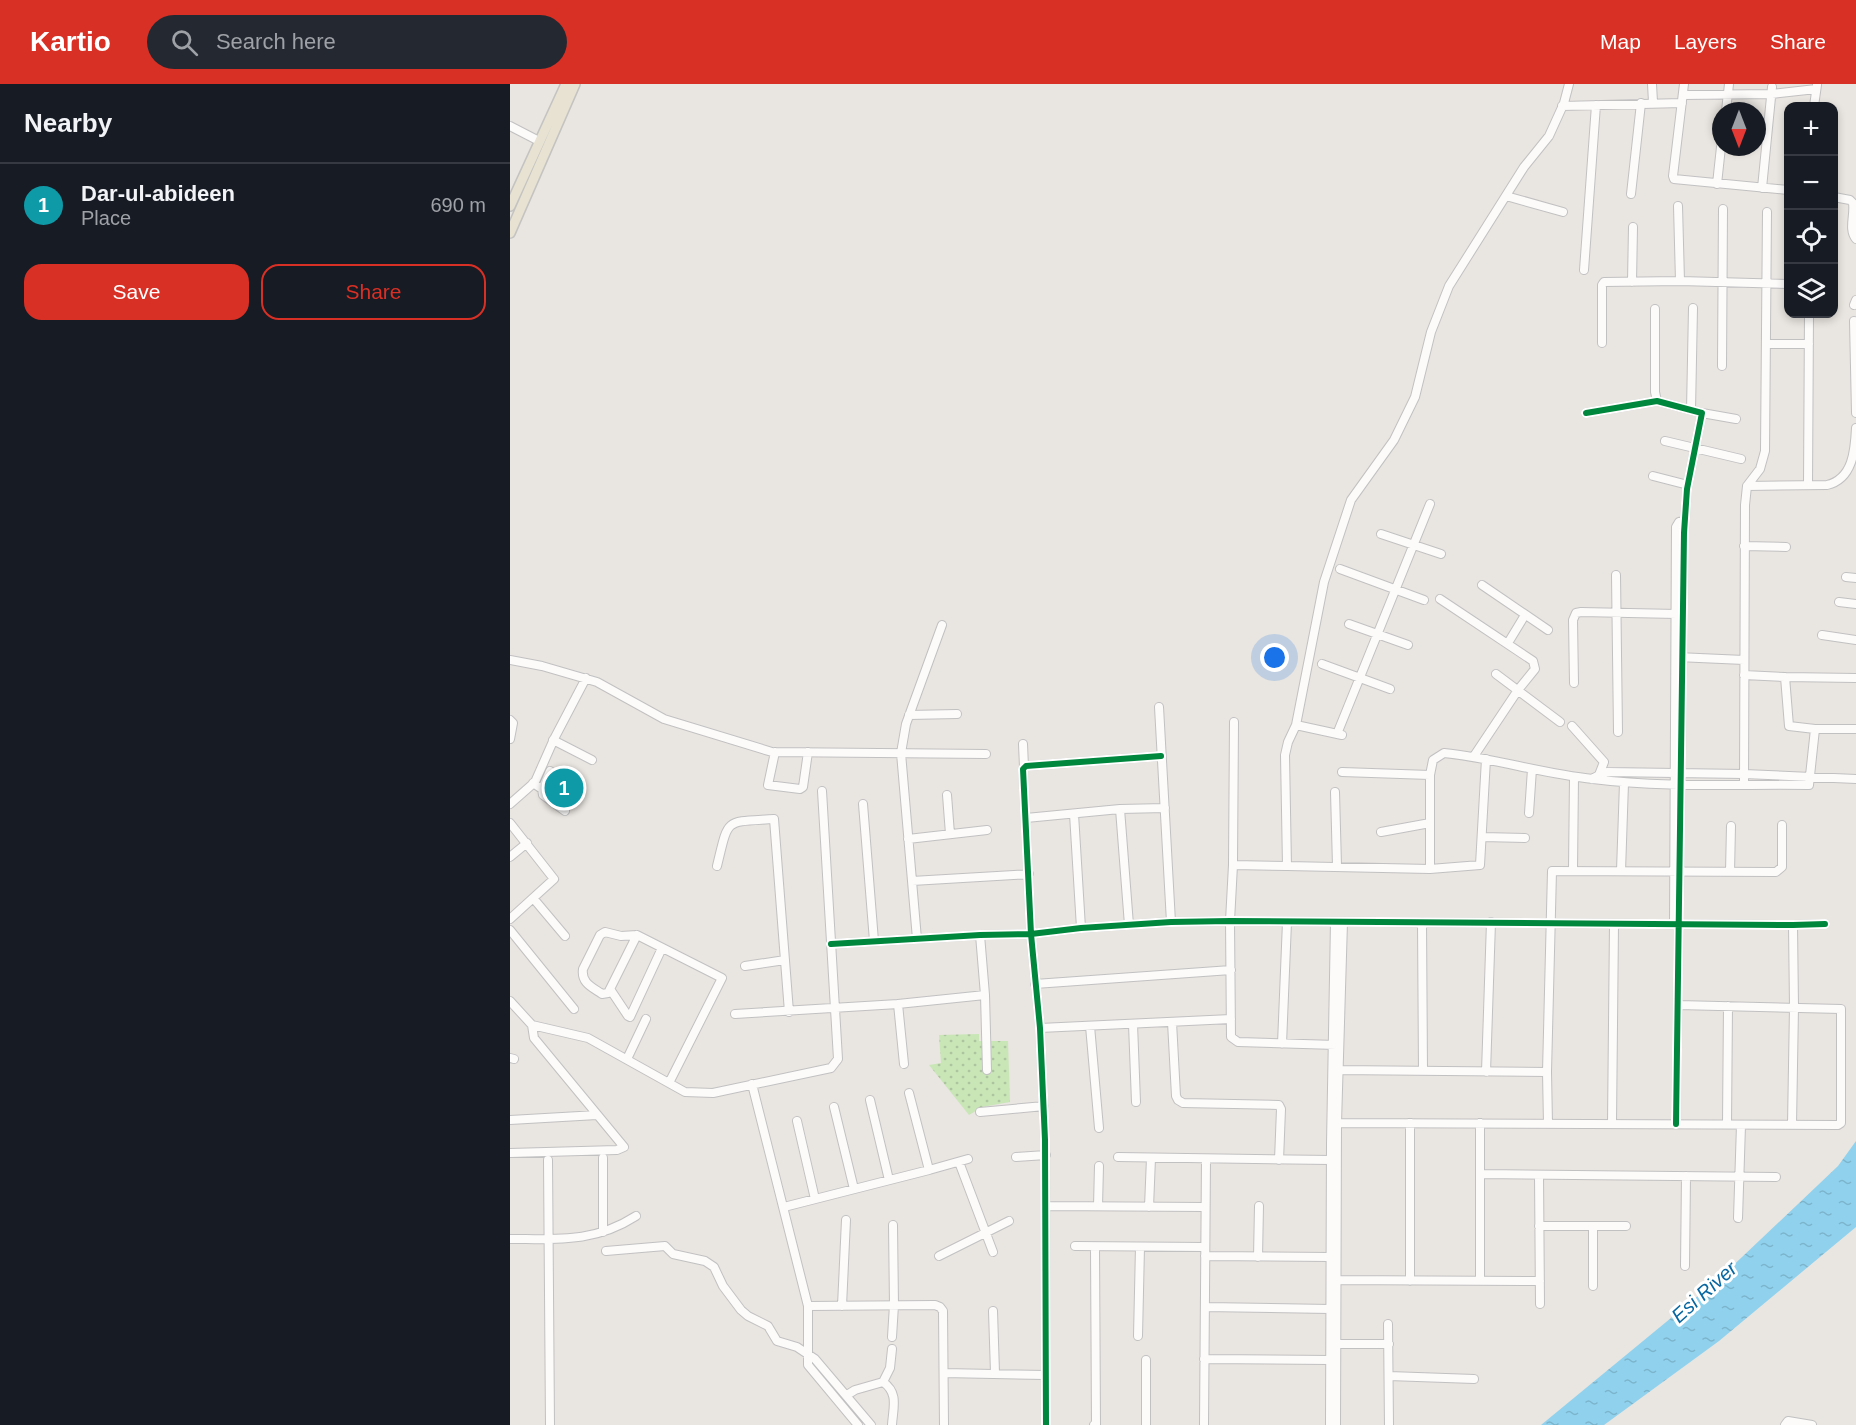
<!DOCTYPE html>
<html lang="en">
<head>
<meta charset="utf-8">
<style>
	body { margin:0; font-family:Arial,sans-serif; background:#242831; color:#f1f3f6 }
	.controls { position:absolute; right:18px; top:18px; display:grid; overflow:hidden; border-radius:12px; box-shadow:0 3px 9px #0003 }
	.controls button { width:54px; height:54px; display:grid; place-items:center; padding:0; border:0; border-bottom:2px solid #363941; background:#171b24; color:#f1f3f6; font:30px sans-serif }
	.compass { position:absolute; left:1202px; top:18px; width:54px; height:54px; border-radius:50%; background:#171b24; box-shadow:0 3px 9px #0003; rotate:180deg }
	.you { position:absolute; left:765px; top:574px; width:21px; height:21px; margin:-15px; border:4px solid #fff; border-radius:50%; background:#1a73e8; box-shadow:0 0 0 9px #1a73e833 }
	.badge { display:grid; place-items:center; width:39px; height:39px; border-radius:50%; background:#d93025; color:#fff; font-size:20px; font-weight:700 }
	.pin { position:absolute; translate:-50% -50%; border:3px solid #fff; box-shadow:0 2px 6px #0006 }
	.list { margin:0; padding:0; list-style:none }
	h2 { display:flex; justify-content:space-between; align-items:center; height:78px; margin:0; padding:0 24px; font-size:26px }
	h2 small { font-size:20px; font-weight:400; color:#9ea1a6 }
	.list li { display:grid; grid-template-columns:39px 1fr auto; gap:18px; align-items:center; box-sizing:border-box; height:84px; padding:0 24px; border-top:2px solid #363941 }
	.list b { display:block; font-size:22px; white-space:nowrap }
	.list p { margin:0; font-size:20px; white-space:nowrap; color:#9ea1a6 }
	.list em { font-size:20px; font-style:normal; color:#9ea1a6 }
	.actions { display:flex; gap:12px; padding:18px 24px }
	.actions a { flex:1; padding:14px 0; border:2px solid #d93025; border-radius:18px; text-align:center; font-size:21px; color:#d93025 }
	.actions .main { background:#d93025; color:#fff }
	.icon { flex:none; width:33px; height:33px; fill:none; stroke:currentColor; stroke-width:2; stroke-linecap:round; stroke-linejoin:round }
	.map { position:relative; flex:none; width:1346px; height:1341px; overflow:hidden }
	header { display:flex; align-items:center; gap:36px; box-sizing:border-box; height:84px; padding:0 30px; background:#d93025; color:#fff }
	header strong { font-size:28px }
	nav { display:flex; gap:33px; margin-inline-start:auto; font-size:21px }
	.search { width:420px; height:54px; background:#242831; display:flex; align-items:center; gap:15px; box-sizing:border-box; padding:0 21px; border-radius:33px; color:#9ea1a6; font-size:22px }
	main { display:flex }
	aside { flex:1; background:#171b24 }
	.map>svg:first-child { display:block }
</style>
</head>
<body>
<header>
<strong>Kartio</strong>
<div class="search"><svg class="icon" aria-label="search" viewBox="0 0 24 24"><circle cx="10" cy="10" r="6"/><path d="M15 15l6 6"/></svg>Search here</div>
<nav><a>Map</a><a>Layers</a><a>Share</a></nav>
</header>
<main>
<aside>
<h2>Nearby<small></small></h2>
<ul class="list">
<li><span class="badge" style="background:#0f9aa8">1</span><div><b>Dar-ul-abideen</b><p>Place</p></div><em>690 m</em></li>
</ul>
<div class="actions"><a class="main">Save</a><a>Share</a></div>
</aside>
<div class="map">
<svg width="1346" height="1341" viewBox="0 0 1346 1341">
	<defs>
		<pattern id="park-dots" width="8" height="8" patternUnits="userSpaceOnUse" patternTransform="scale(1.5)"><rect width="8" height="8" fill="#c9e6b7"/><path d="M2 2h.1M6 6h.1" fill="none" stroke="#adc59e" stroke-width="1.8" stroke-linecap="round"/></pattern>
		<pattern id="water-ripples" width="26" height="14" patternUnits="userSpaceOnUse" patternTransform="scale(1.5)"><rect width="26" height="14" fill="#90d2ee"/><path d="M2 4q2-2 4 0t4 0M15 11q2-2 4 0t4 0" fill="none" stroke="#7cb4cc"/></pattern>
	</defs>
	<rect width="100%" height="100%" fill="#e9e5e0"/>
	<path fill="url(#park-dots)" d="M469,950V957H498L500,1018L472,1023L459,1031L419,981L431,979L429,951Z"/>
	<path fill="url(#water-ripples)" d="M1346,1057V1143L1209,1257L1094,1341H1031L1212,1192L1328,1082Z"/>
	<g fill="none" stroke-linecap="round" stroke-linejoin="round">
		<g stroke="#c2c1c2" stroke-width="10">
			<path id="minor" d="M1142,0L1143,18
				M1174,0L1163,92L1164,95L1278,106
				M1173,11L1262,10L1306,5
				M1052,22L1172,19
				M1304,22L1307,1
				M1216,27L1219,0
				M0,42L29,57
				M1207,100L1211,63
				M1252,104L1262,3
				M1121,110L1131,19
				M996,112L1053,128
				M1324,113L1340,116L1343,119C1345,131 1338,145 1346,155
				M1168,122L1170,197
				M1074,186L1086,21
				M1122,198L1123,143
				M1344,221L1346,216
				M1145,225V308L1147,317
				M1344,237L1346,329
				M1092,259V201L1094,198L1170,197L1278,200
				M1256,260H1299
				M1212,282L1213,125
				M1181,326L1183,224
				M1076,329L1147,317L1192,329L1177,405L1174,449L1166,1040
				M1192,329L1226,335
				M1155,357L1231,375
				M1143,392L1178,401
				M1298,401L1299,230
				M1237,402L1317,401C1343,395 1345,366 1346,344
				M871,450L931,470
				M1234,462L1276,463
				M830,485L914,516
				M1106,491L1108,648
				M1336,493L1346,494
				M972,501L1038,546
				M930,515L1023,577L1025,585L1008,606L964,672
				M1329,518L1346,520
				M839,540L898,561
				M1312,551L1346,556
				M998,559L1015,531
				M1167,573L1234,576
				M0,576L32,582L87,598L154,635L262,668L476,670
				M812,580L880,605
				M986,590L1050,638
				M1275,593L1346,594
				M1064,599L1063,536L1066,529L1071,528L1167,530
				M649,623L661,838
				M399,631L447,630
				M0,636L3,639L0,655
				M724,638L723,781L720,837L721,953L728,958L826,961
				M1062,642L1094,678L1089,691
				M1305,645H1346
				M827,650L920,420
				M832,651L786,641L814,498L841,416L884,356L905,313L921,248L939,202L1014,83L1039,52L1054,19L1059,0
				M43,656L82,676
				M513,660L514,683
				M265,668L258,701L290,705L293,703L298,668
				M832,688L920,691V785
				M920,691L923,676L934,669C984,674 1033,690 1083,695C1154,704 1227,700 1299,701L1305,645L1279,642L1275,593L1234,591
				M1082,695L1089,691L1097,688L1234,690L1346,695
				M23,699L32,705L33,711L55,727
				M1234,700L1235,421L1237,402L1250,385L1255,367L1257,128
				M32,705L40,687
				M825,708L827,782
				M437,711L440,750
				M0,720L25,698L44,655L76,594
				M353,720L364,857
				M610,725L619,841
				M1019,729L1022,685
				M564,730L571,844
				M516,734L610,725L655,724
				M0,739L44,795L0,835
				M871,748L920,739
				M973,753L1015,754
				M398,755L477,746
				M0,773L17,759
				M723,781L777,782L775,671L778,658L786,641
				M207,782C219,733 214,738 264,735L279,928
				M777,782L920,785L970,781L976,675
				M1063,786L1064,693
				M1111,787L1114,699
				M1220,788L1221,742
				M402,797L519,790
				M23,814L55,852
				M912,838L913,987
				M1164,840L1166,443L1169,438L1175,436
				M0,846L64,925
				M127,851L98,909L92,910C82,903 71,899 73,885L90,851L95,848L111,852L127,851L212,894L159,999
				M470,851L475,911L477,986
				M407,855L391,669L396,640L432,541
				M321,860L470,851L521,850L571,844L661,838L720,837L1283,841L1315,840
				M235,882L275,876
				M525,900L721,886
				M100,905L118,932L120,933L152,864
				M0,917L22,941L78,954L175,1008L203,1009L321,984L328,975L312,707
				M225,930L388,920
				M662,938L666,1012L668,1016L673,1019L769,1021L771,1025L769,1076
				M623,940L626,1018
				M580,942L589,1044
				M530,944L721,935
				M772,960L777,838
				M0,974L4,975
				M117,975L136,935
				M394,980L388,920L475,911
				M826,986L1037,988
				M976,988L981,838
				M242,1000L298,1222V1281L348,1341
				M360,1016L379,1096
				M324,1023L344,1105
				M470,1028L534,1022
				M0,1036L87,1031
				M287,1037L305,1115
				M822,1039L1328,1041L1331,1039V925L1168,921
				M1038,1040L1037,988L1042,787L1266,788L1272,783V741
				M1102,1040L1104,840
				M1217,1040L1218,922
				M1282,1041L1284,923L1283,841
				M0,1069L107,1066L114,1063L24,954L22,941
				M506,1073L536,1071
				M608,1073L821,1076
				M93,1074V1148
				M38,1076L40,1341
				M449,1078L483,1168
				M419,1086L458,1075
				M970,1090L1266,1093
				M1029,1091L1030,1220
				M537,1122L695,1123
				M588,1122L589,1082
				M274,1123L419,1086L399,1009
				M639,1123L641,1074
				M1228,1134L1231,1041
				M1029,1142H1116
				M0,1155C47,1155 84,1159 126,1132
				M565,1162L695,1163
				M96,1167L155,1162L163,1170L195,1177L204,1183L213,1202L231,1226L238,1232L258,1242L267,1257L287,1263L305,1275L361,1341
				M429,1172L499,1137
				M695,1172L821,1173
				M748,1173L749,1122
				M1175,1182L1176,1092
				M822,1196L1030,1197
				M900,1197V1039
				M970,1197V1039
				M1083,1202V1142
				M298,1222L425,1221L430,1223L433,1227L434,1341
				M332,1222L336,1136
				M695,1223L820,1225
				M483,1227L485,1289
				M878,1240L879,1341
				M628,1252L630,1163
				M382,1253L384,1221L383,1141
				M826,1260H879
				M694,1275L820,1276
				M434,1289L535,1291
				M879,1292L964,1295
				M373,1298C389,1309 383,1324 382,1341
				M337,1311L345,1306L373,1298L380,1284L382,1265
				M536,1341L535,1056L530,944L521,850L513,685L516,682L651,672
				M584,1341H586L585,1163
				M636,1341V1276
				M694,1341L696,1075
				M820,1341L821,1060L825,838
				M826,1341L827,1039L833,838
				M1275,1341L1278,1337L1302,1341"/>
		</g>
		<g stroke="#c4c3c1" stroke-width="12">
			<path id="major" d="M0,122L56,0
				M0,149L65,0"/>
		</g>
		<use href="#minor" stroke="#fcfbfa" stroke-width="8"/>
		<use href="#major" stroke="#e7e2d2" stroke-width="9"/>
		<g stroke="#fff" stroke-width="10">
			<path id="cycleway" d="M1076,329L1147,317L1192,329L1177,405L1174,449L1166,1040
				M321,860L470,851L521,850L571,844L661,838L720,837L1283,841L1315,840
				M536,1341L535,1056L530,944L521,850L513,685L516,682L651,672"/>
		</g>
		<use href="#cycleway" stroke="#00873e" stroke-width="6"/>
	</g>
	<g text-anchor="middle" dominant-baseline="central" stroke-width="6" stroke-linejoin="round" paint-order="stroke">
		<g font-size="20" font-style="italic" fill="#0867a1" stroke="#fff">
			<text transform="translate(1194 1208) rotate(-42)">Esi River</text>
		</g>
	</g>
</svg>
<div class="controls">
<button>+</button>
<button>−</button>
<button><svg class="icon" aria-label="locate" viewBox="0 0 24 24"><circle cx="12" cy="12" r="6"/><path d="M12 2v4M12 18v4M2 12h4M18 12h4"/></svg></button>
<button><svg class="icon" aria-label="layers" viewBox="0 0 24 24"><path d="M12 4l9 5-9 5-9-5zM3 14l9 5 9-5"/></svg></button>
</div>
<svg class="compass" viewBox="-18 -18 36 36"><path d="M0-13l5 13h-10z" fill="#e53935"/><path d="M0 13l5-13h-10z" fill="#9ea1a6"/></svg>
<div class="you"></div>
<div class="pin badge" style="left:54px;top:704px;background:#0f9aa8">1</div>
</div>
</main>
</body>
</html>
